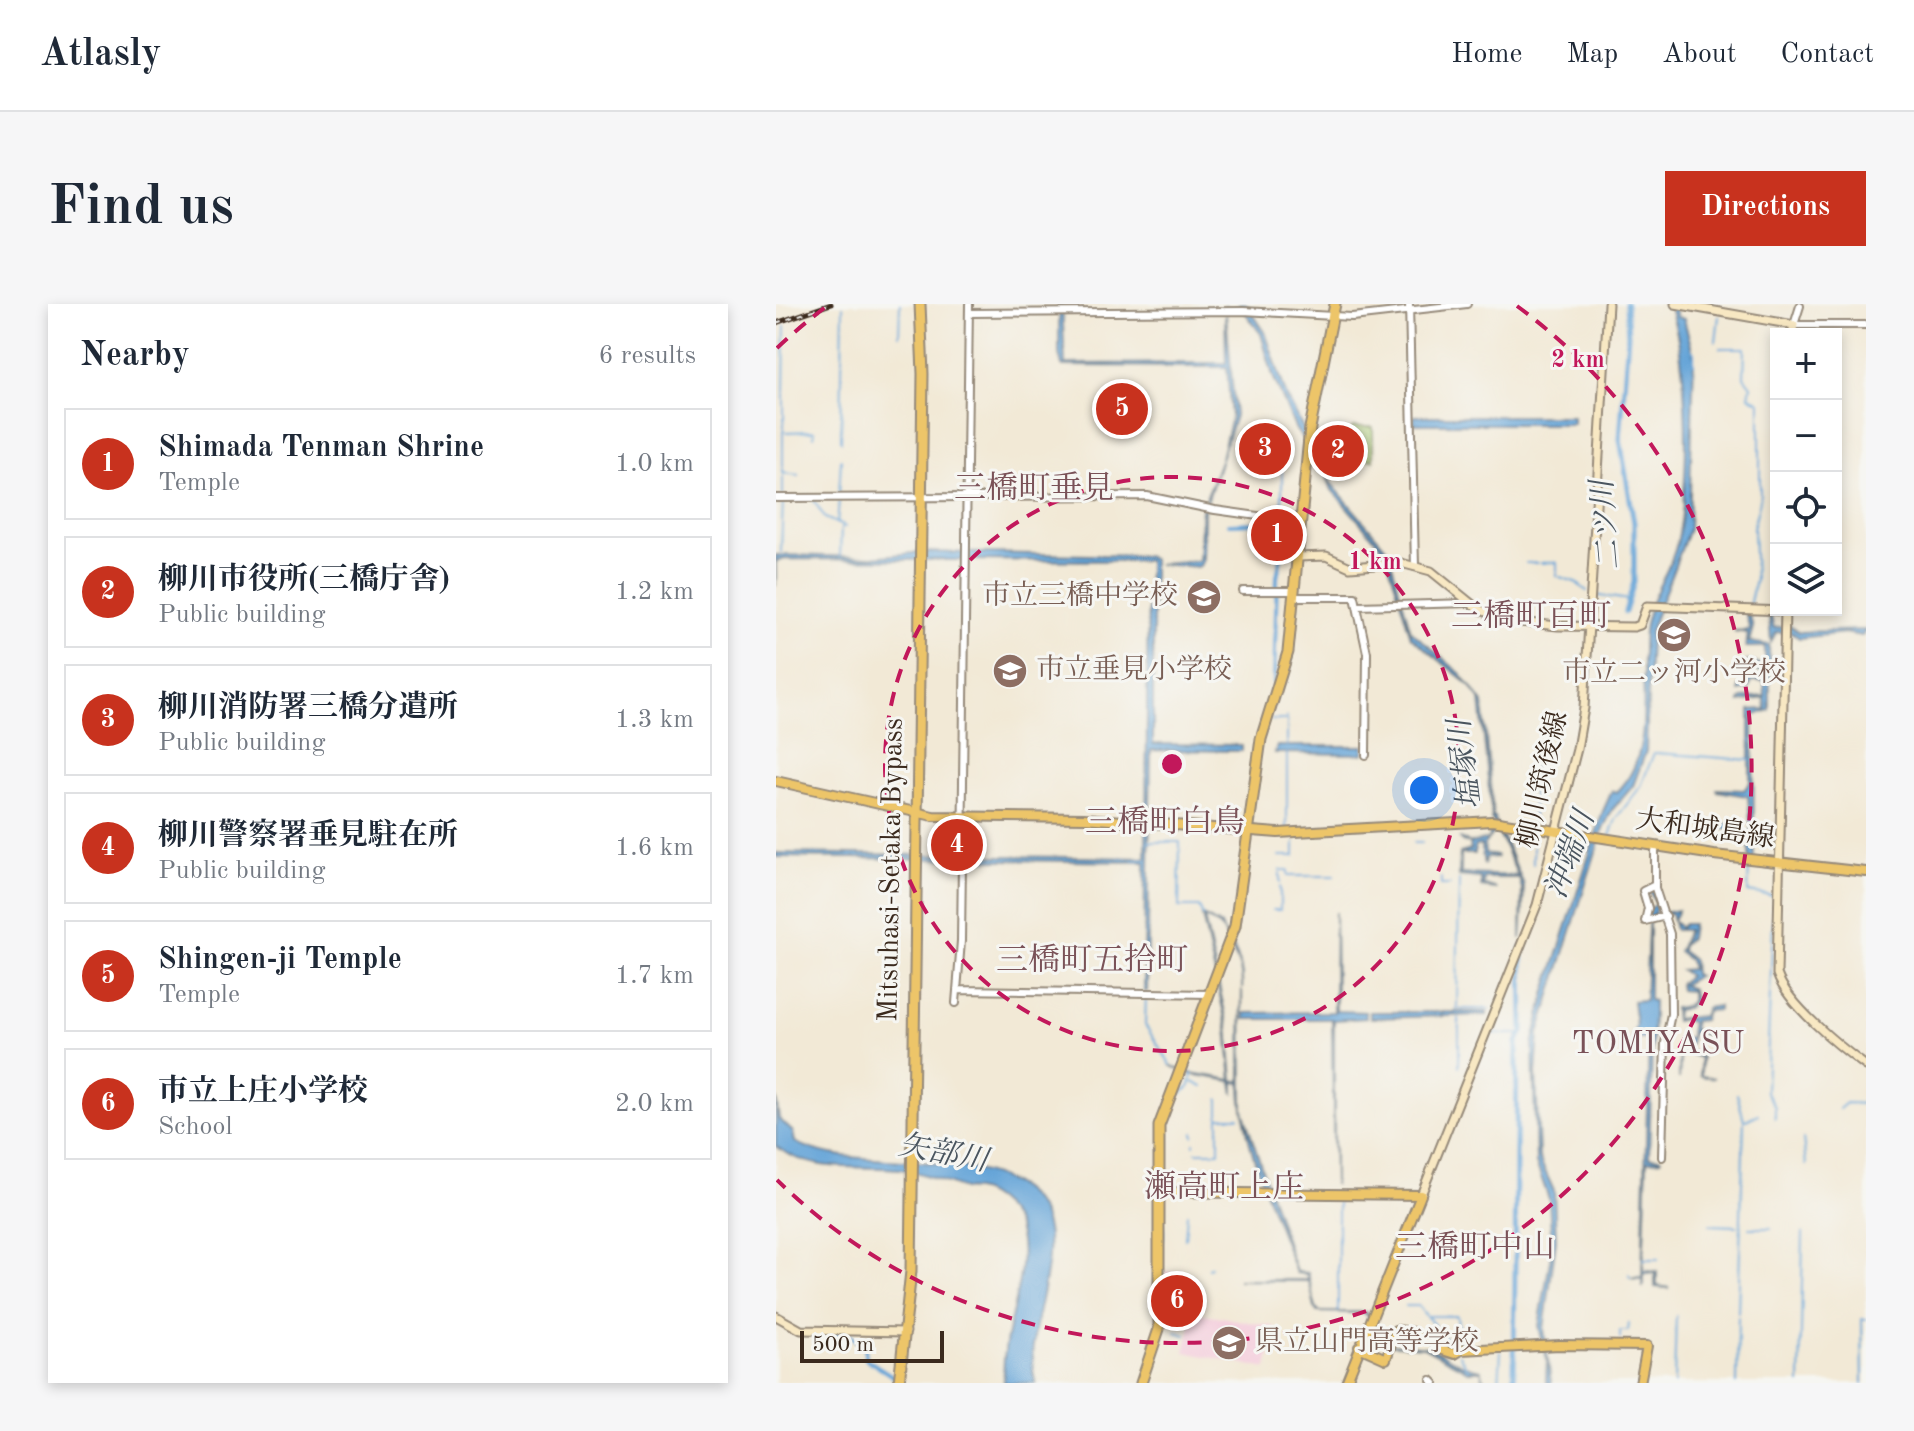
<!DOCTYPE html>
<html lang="en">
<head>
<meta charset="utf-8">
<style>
	body { margin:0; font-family:"Old Standard TT","Noto Serif JP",serif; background:#f6f6f7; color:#1f2937 }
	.controls { position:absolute; right:24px; top:24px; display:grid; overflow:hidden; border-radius:0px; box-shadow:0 4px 12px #0003 }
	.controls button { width:72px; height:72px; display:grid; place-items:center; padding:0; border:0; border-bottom:2px solid #e0e1e3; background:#fff; color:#1f2937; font:40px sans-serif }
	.scale { position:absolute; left:24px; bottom:20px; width:144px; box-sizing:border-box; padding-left:8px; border:4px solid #3b2a1e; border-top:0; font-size:22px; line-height:28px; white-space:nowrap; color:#3b2a1e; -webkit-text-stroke:6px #f6f6f2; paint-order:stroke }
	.you { position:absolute; left:648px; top:486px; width:28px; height:28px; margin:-20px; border:6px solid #fff; border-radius:50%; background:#1a73e8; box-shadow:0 0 0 12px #1a73e833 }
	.badge { display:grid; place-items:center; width:52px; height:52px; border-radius:50%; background:#c8321e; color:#fff; font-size:26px; font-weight:700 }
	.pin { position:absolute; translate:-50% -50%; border:4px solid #fff; box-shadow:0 2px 8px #0006 }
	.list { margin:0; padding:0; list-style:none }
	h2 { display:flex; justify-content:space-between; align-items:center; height:104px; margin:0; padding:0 32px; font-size:34px }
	h2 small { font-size:26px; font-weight:400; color:#747a83 }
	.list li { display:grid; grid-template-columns:52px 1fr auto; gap:24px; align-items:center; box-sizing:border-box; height:112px; margin:0 16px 16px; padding:0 16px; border:2px solid #e0e1e3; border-radius:0px }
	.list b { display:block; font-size:30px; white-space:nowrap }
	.list p { margin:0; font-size:26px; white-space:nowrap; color:#747a83 }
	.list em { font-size:26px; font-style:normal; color:#747a83 }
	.icon { flex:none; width:44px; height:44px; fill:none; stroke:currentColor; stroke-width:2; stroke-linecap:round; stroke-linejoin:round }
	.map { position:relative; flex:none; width:1090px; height:1079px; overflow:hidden; border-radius:0px }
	header { display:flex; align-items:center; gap:48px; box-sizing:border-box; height:112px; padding:0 40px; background:#fff; border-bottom:2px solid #e0e1e3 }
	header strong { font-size:38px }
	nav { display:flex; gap:44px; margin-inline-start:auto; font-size:28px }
	.intro { display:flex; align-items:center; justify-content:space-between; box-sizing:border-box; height:192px; padding:0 48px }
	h1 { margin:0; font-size:56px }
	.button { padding:20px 36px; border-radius:0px; background:#c8321e; color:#fff; font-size:28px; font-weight:700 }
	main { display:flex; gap:48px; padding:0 48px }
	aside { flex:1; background:#fff; border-radius:0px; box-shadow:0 4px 12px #0003 }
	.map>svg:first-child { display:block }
</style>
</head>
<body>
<header>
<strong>Atlasly</strong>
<nav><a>Home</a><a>Map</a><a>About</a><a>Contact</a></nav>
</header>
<div class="intro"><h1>Find us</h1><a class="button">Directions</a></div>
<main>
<aside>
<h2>Nearby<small>6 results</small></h2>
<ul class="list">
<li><span class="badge">1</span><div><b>Shimada Tenman Shrine</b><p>Temple</p></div><em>1.0 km</em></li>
<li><span class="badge">2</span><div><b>柳川市役所(三橋庁舎)</b><p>Public building</p></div><em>1.2 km</em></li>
<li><span class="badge">3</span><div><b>柳川消防署三橋分遣所</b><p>Public building</p></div><em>1.3 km</em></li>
<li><span class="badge">4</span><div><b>柳川警察署垂見駐在所</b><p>Public building</p></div><em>1.6 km</em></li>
<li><span class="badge">5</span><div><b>Shingen-ji Temple</b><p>Temple</p></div><em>1.7 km</em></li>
<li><span class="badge">6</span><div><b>市立上庄小学校</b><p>School</p></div><em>2.0 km</em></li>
</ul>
</aside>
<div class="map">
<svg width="1090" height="1079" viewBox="0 0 1090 1079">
	<rect width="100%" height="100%" fill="#f6f6f2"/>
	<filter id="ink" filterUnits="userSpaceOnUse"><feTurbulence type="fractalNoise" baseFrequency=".0125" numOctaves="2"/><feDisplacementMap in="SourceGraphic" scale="16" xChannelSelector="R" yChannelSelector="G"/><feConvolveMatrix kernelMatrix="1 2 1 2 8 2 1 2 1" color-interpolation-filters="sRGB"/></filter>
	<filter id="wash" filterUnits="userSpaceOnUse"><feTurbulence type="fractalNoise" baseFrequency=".006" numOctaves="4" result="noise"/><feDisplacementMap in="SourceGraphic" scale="32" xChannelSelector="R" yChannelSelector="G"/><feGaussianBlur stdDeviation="1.8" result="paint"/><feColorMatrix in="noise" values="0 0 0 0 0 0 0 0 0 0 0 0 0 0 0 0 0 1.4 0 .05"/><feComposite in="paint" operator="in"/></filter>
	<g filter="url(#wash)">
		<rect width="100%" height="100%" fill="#f2e9d6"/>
		<path fill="#f4cfdd" d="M405,963L411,986V1008L392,1010L389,967L403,969Z
			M418,1008L499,1023L491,1065L409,1048Z"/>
		<path fill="#b1d27b" stroke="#767e4c" stroke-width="2" d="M577,123H597V156L567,151L570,132Z"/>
		<path fill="#66a5d8" stroke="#50687b" stroke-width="2" d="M283,0H286L289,60L450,59L449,0L459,112L428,207L427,257L423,263L381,260L423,257L426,205L445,154L455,113L451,63L286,62L283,50Z
			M463,0H470L489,28L511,93L555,179L612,246L635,327L685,370L707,399L717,511L748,581L745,635L746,585L743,574H708L707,581L721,585L705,583V574L683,572L684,549L695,546L694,539L686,538L684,535L696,539L713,535V528L720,526L708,540L709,550L721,552L720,554L710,553L708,561L705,541L699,542V550H685V570L742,572L716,515L704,395L695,382L635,333L609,247L556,186L544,158L520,126L497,72L485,30Z
			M892,0H897L901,13L908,15L918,53L913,225L874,327L870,447L857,482L836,506L827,525L763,729L760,769L763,854L778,887L780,936L768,1025L775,1079H770L771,1056L763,1022L776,944L773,895L760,859L757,740L770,687L827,507L836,487L841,488C884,446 860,372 869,320C874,294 891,271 899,246C915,194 914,48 892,0Z
			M638,112H797V120H638Z
			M148,248L370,252L377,256V440L466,441V447L375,446L371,687H368L369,558L0,553V549L370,554L372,257L4,255L0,258V282V251L96,253Z
			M969,307L994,308L998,324L1014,322L1023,328L1090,326L1086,332L1069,329L1023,334L1017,329L1000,328L995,338L993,310H973L977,323L973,338L993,341L994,406L977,412L978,554L973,557V540L958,526L908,519V515C927,518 956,514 966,530H975L972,492L942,487L941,485L968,486L974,478V406L990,405L989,394L964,398L966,394L989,392L988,377H976L972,385L963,387V382H971L972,375L988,374V368L973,366H988L989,363L972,360L971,357L989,361V343H970L972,329L958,327L974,326Z
			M588,442L587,450L499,449L501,442Z
			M877,583L883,601L876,611L902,606L897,616L904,624L908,620H916L914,634L906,641L905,647L917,656L918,671L922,672L906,681L916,685L918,697L911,704L900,706L899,715L927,712L930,704L942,702V706L930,707L927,716L917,717L918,726L931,731L917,728L912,745L925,753V772L938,774L924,772V754L912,749L909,735L905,738L903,775L904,736L914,733L915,719L908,715L899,717L898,704L910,702L915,697V687L904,686L903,680L913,672L905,666L916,665L913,656L902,648L912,626H899L895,609L873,618V696L877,697V709L873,853L885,854V856L871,857L867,967L881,968V982L893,984L879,983V969L867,970V984L866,975L854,974L866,973L873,735L856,734L860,720L857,697L869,696L873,605L880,600L873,586Z
			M559,608L560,707L589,708L590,714L558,716V881L556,715H469V709L558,708Z
			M426,612C453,622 468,657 466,685C468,659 453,644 445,621L428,614L452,723L457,776L465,778L466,686L467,807L520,968L532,969L539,1004L545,1008H590L617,1040C627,1042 640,1041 650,1043C671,1048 680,1063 705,1066L709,1079L705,1067H692L648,1043L614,1040L589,1009L541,1008L533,977L462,976H532L531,970L520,969C499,909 466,843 465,779L458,778V790L456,777L409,769L394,761L409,768L456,776L451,723Z
			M594,708H711V711L594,714Z
			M0,794L3,815L17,828L19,838C81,873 232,834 267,912C287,957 244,1034 260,1079H228C223,1030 253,976 244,931C241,912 217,889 199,886C195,885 191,886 188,885C167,878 147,868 124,865C83,861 34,870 0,842Z"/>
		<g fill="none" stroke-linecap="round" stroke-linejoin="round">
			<path stroke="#66a5d8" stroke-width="2" d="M123,31L124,0
				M940,37L943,12
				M913,44L918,48V60H915
				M944,44H969L968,73L975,82L973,92L984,98V194
				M8,88L9,22
				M8,126V90
				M10,128L39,127L38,132
				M65,137L67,2
				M7,169L23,171
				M7,190V127
				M63,191L65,155
				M38,197L49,214L69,223
				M506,218V149
				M61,220L63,197
				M5,248L7,196
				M64,252L65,223
				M750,259H762
				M765,259L781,258V273
				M784,273L799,278L811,287
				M819,291L831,293
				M833,293L853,296
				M973,302L979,276L977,224L984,196
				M496,416H509
				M511,442V413
				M880,449L974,456
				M511,450V525
				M842,512L865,482L878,449
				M757,519V449
				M834,532L840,515
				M737,533V522
				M372,538H404L403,603H423L427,612
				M638,539H646
				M504,552H519V538
				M973,559L972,588L998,592L990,788L999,803V814
				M757,560V525
				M504,566H512V572H533
				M504,569V579
				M535,572H558
				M665,574V581H674
				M683,576L681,705H703
				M497,606H504V583
				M370,690L369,721L395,761
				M705,705H713
				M683,714V762
				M712,730H747
				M417,778L427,783
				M406,789L414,782L416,770
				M961,790L968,816L962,1009
				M1063,805L1070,799L1090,800
				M444,813H463
				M970,816L982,810
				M418,832V829
				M1027,835L1030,861
				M418,839V841
				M420,848H443V795
				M388,881V846
				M562,892V1007
				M934,921L961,922
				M973,924H995
				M409,935L411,910
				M387,936L388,922
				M868,955H882
				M432,964L434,963
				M853,970L854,974
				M630,1002H642L679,1046
				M652,1012H681L684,1042
				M400,1028L410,1031
				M844,1034V1027H852L853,1019
				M683,1050L691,1065
				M723,1079L725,1048
				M898,1079L900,1012
				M961,1079L962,1013
				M1024,1079L1027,929
				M1087,1079L1086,1015H1090"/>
			<path stroke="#66a5d8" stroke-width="4" d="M453,220L508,218
				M481,220L482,234L498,237L497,246H484
				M506,248V218
				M498,381L501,272L505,253
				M37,1030L75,1031L89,1044L90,1055L118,1073"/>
			<path stroke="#66a5d8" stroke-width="5" d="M849,308L858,278V219L844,135L852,31L850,0
				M738,1079L741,738L747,728L746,644"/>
		</g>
	</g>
	<g filter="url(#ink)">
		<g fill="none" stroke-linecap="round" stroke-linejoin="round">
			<g stroke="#968a7a" stroke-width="10">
				<path id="tertiary" d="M633,0L639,263
					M1024,2L1018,21H1090
					M193,9L467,7L576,13L691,0
					M0,194L371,192L439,206L525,218
					M467,287H519
					M518,293H579L591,349L590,451
					M582,302L694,299
					M879,542V584L894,630L895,710L889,739L886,853
					M879,581L867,587L872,604L869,617L890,612
					M182,686L434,690
					M180,699L185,637L193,0
					M655,1076L658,1079"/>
			</g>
			<g stroke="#968a7a" stroke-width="11">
				<path id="secondary" d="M899,0L1018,21L1016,30
					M522,253L550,252L574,263L625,259L655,267L702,305L734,317L782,322L858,323L864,321L871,302L1009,307
					M1009,306L1001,670C1011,700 1064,743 1090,762
					M645,891L761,601L801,445L808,404L832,0
					M0,1012L25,1026L130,1028"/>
			</g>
			<g stroke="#968a7a" stroke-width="12">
				<path id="primary" d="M0,477L157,512L308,514L502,529L716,517L938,551L1090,568
					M381,888L645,891L570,1079
					M583,1043L610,1055L620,1026L638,1028L644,1035H659L660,1044L679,1050L685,1046L784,1041L871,1042L864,1079"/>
			</g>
			<g stroke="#968a7a" stroke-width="13">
				<path id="trunk" d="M123,1079L135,967L147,70L144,0
					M365,1079L383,1025V822L459,622L485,435L512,348L534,124L559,0"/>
			</g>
			<use href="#tertiary" stroke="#fff" stroke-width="6"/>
			<use href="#secondary" stroke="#f8e8c3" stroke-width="7"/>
			<use href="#primary" stroke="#edc569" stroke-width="8"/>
			<use href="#trunk" stroke="#edc569" stroke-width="9"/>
			<g stroke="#3b2a1e" stroke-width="5">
				<path id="rail" d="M0,19L55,0"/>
			</g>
			<use href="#rail" stroke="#f6f6f2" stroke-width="2" stroke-dasharray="6" stroke-linecap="butt"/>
		</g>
	</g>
	<g fill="none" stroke="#c2185b" stroke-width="4" stroke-dasharray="14 10">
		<circle cx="396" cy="460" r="287"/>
		<path d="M1 44A574 574 0 0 1 51 2M741 2A574 574 0 1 1 1 876"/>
	</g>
	<defs>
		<g id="school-disc" transform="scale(1.8)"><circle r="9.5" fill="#8d6e63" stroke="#f6f6f2"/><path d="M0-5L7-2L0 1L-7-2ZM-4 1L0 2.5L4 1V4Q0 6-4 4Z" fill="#fff"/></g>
	</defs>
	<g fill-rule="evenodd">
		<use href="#school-disc" x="428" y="293"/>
		<use href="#school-disc" x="898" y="331"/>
		<use href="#school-disc" x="234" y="367"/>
		<use href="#school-disc" x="453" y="1039"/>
	</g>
	<g text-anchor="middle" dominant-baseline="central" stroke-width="6" stroke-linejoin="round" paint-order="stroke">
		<g font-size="28" fill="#785e54" stroke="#f6f6f2" text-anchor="start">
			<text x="402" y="293" text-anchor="end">市立三橋中学校</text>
			<text x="260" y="367">市立垂見小学校</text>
			<text x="898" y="370" text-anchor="middle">市立二ッ河小学校</text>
			<text x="479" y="1039">県立山門高等学校</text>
		</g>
		<g font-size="28" fill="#3b2a1e" stroke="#f6f6f2">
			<text transform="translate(768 476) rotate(-77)">柳川筑後線</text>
			<text transform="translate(929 526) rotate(8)">大和城島線</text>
			<text transform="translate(116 566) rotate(-89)">Mitsuhasi-Setaka Bypass</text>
		</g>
		<g font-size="30" font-style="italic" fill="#4a555f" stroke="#f6f6f2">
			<text transform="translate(831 221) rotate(-95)">二ツ川</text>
			<text transform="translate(690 460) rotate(-97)">塩塚川</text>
			<text transform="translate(795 551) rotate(-70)">沖端川</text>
			<text transform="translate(167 850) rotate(11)">矢部川</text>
		</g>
		<g font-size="32" fill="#7a5258" stroke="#f6f6f2">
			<text x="258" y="186">三橋町垂見</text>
			<text x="755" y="314">三橋町百町</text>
			<text x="389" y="520">三橋町白鳥</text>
			<text x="316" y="658">三橋町五拾町</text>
			<text x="882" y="741">TOMIYASU</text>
			<text x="448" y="885">瀬高町上庄</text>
			<text x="699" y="945">三橋町中山</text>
		</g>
	</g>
	<circle cx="396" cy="460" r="12" fill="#c2185b" stroke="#f6f6f2" stroke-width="4"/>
	<g font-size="24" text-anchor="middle" font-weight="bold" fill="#c2185b" stroke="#f6f6f2" stroke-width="6" stroke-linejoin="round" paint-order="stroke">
		<text x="802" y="63">2 km</text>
		<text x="599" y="265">1 km</text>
	</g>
</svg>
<div class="controls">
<button>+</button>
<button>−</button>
<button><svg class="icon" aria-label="locate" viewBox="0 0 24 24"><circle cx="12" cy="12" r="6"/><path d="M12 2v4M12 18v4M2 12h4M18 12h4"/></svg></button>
<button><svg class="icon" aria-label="layers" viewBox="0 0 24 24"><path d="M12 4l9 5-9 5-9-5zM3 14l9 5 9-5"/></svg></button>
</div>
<div class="scale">500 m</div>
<div class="you"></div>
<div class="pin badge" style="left:501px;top:231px">1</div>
<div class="pin badge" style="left:562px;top:147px">2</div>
<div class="pin badge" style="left:489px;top:145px">3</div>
<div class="pin badge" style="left:181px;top:541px">4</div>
<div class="pin badge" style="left:346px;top:105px">5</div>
<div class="pin badge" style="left:401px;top:997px">6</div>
</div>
</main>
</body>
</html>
